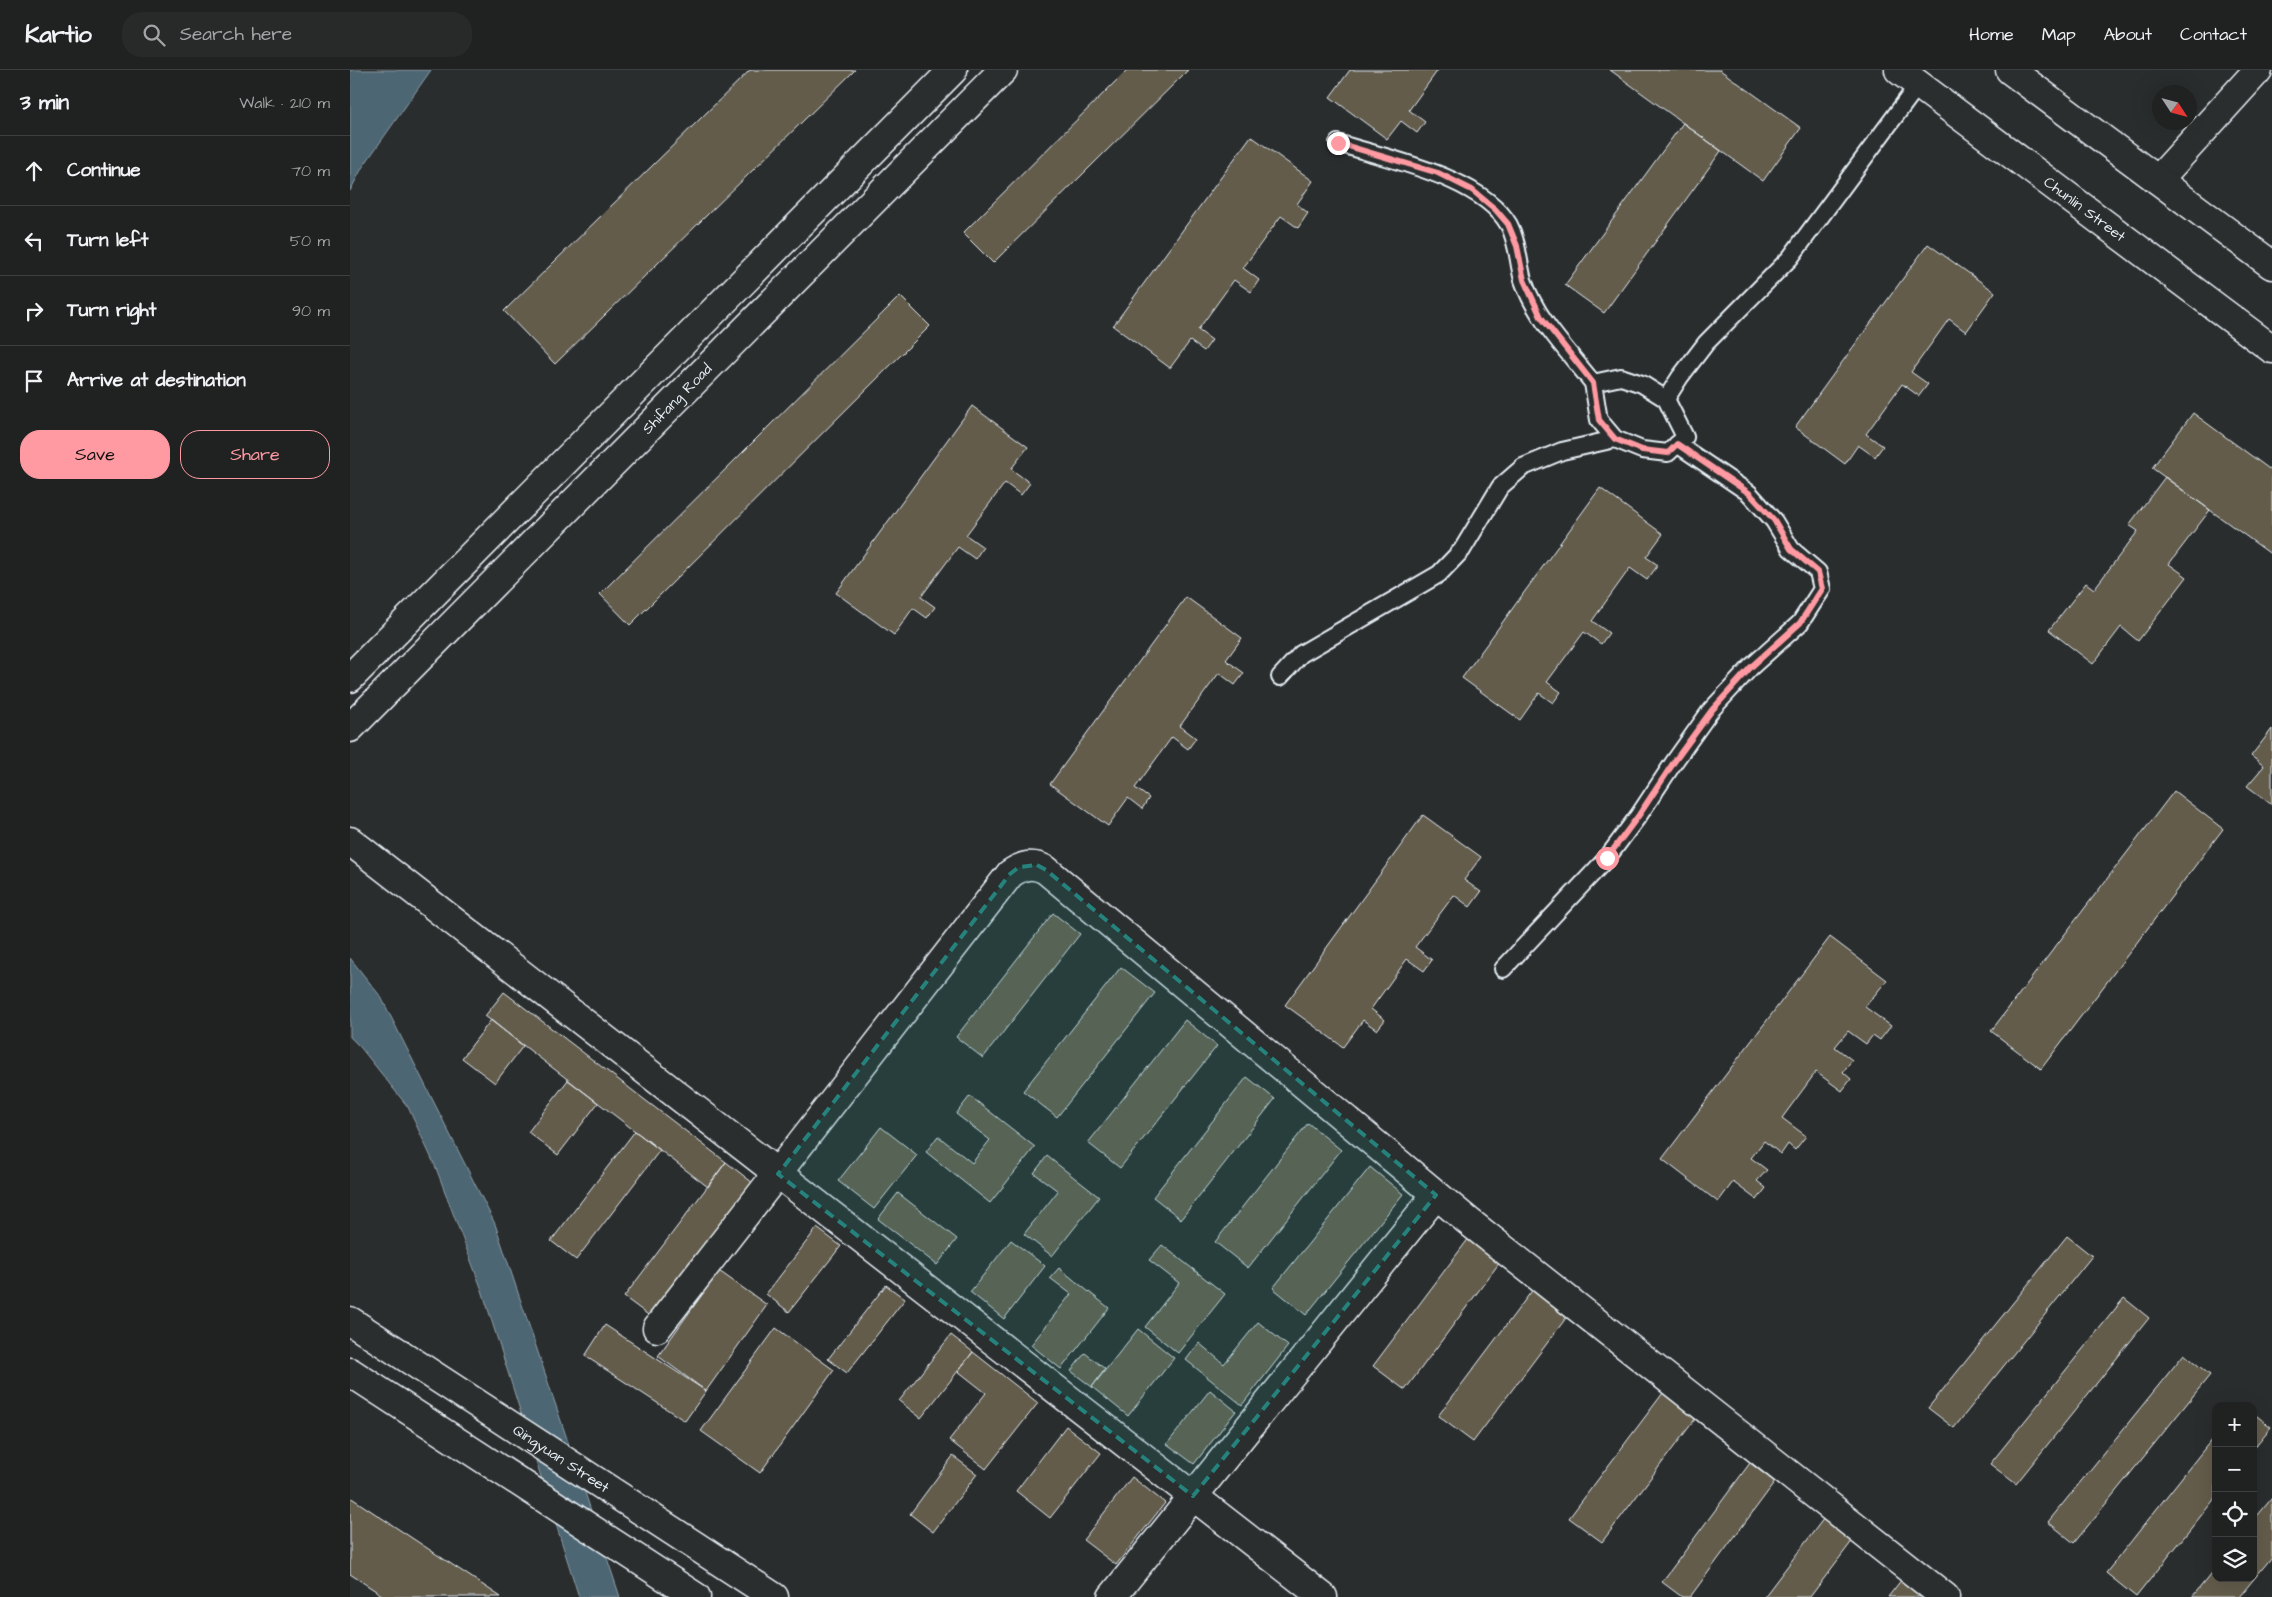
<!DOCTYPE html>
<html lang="en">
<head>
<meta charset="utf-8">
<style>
	body { margin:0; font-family:"Architects Daughter",sans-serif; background:#282a2a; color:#f1f3f6 }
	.controls { position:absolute; right:15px; bottom:15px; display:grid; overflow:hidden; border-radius:10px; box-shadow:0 5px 20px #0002 }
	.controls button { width:45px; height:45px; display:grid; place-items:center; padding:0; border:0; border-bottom:1px solid #3d3f40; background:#202222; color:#f1f3f6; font:25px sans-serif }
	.compass { position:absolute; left:1802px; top:15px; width:45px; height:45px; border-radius:50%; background:#202222; box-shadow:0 5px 20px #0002; rotate:126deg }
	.stop { position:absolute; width:15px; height:15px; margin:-11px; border:4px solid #ff9aa2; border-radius:50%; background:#fff }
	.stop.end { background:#ff9aa2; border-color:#fff; box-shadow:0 1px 5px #0008 }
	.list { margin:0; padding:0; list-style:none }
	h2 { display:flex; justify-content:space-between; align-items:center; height:65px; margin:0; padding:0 20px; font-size:21px }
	h2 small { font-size:16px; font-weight:400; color:#a2a4a5 }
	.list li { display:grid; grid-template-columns:32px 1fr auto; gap:15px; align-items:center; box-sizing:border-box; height:70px; padding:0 20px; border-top:1px solid #3d3f40 }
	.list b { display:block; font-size:19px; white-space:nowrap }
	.list em { font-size:16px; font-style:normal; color:#a2a4a5 }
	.actions { display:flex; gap:10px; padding:15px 20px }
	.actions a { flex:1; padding:11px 0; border:1px solid #ff9aa2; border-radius:20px; text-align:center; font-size:18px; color:#ff9aa2 }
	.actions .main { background:#ff9aa2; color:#111 }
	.icon { flex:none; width:28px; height:28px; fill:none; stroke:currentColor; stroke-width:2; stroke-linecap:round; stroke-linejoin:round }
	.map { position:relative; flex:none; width:1922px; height:1527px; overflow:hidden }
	header { display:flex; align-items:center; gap:30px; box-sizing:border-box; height:70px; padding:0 25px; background:#202222; border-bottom:1px solid #3d3f40 }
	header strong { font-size:24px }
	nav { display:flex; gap:28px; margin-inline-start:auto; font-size:18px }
	.search { width:350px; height:45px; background:#282a2a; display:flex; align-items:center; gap:12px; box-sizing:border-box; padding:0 18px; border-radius:20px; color:#a2a4a5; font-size:19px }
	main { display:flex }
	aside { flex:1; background:#202222 }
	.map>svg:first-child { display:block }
</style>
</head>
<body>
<header>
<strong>Kartio</strong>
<div class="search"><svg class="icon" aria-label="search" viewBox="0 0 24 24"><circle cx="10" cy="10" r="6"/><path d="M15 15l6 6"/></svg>Search here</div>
<nav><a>Home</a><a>Map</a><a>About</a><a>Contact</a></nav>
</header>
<main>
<aside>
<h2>3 min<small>Walk · 210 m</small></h2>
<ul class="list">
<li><svg class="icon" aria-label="ahead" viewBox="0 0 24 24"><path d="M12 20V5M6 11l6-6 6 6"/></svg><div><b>Continue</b></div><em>70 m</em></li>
<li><svg class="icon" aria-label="left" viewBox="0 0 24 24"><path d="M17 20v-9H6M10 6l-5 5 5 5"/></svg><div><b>Turn left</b></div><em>50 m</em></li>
<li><svg class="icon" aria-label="right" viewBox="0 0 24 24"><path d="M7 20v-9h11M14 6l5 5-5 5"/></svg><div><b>Turn right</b></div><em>90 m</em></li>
<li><svg class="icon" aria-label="arrive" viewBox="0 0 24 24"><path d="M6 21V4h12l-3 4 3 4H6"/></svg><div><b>Arrive at destination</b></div></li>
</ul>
<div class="actions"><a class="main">Save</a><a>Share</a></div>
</aside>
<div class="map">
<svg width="1922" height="1527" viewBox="0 0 1922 1527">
	<rect width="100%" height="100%" fill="#2a2d2e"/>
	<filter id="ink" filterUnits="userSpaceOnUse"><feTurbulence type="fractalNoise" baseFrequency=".02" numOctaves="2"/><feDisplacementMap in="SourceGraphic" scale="10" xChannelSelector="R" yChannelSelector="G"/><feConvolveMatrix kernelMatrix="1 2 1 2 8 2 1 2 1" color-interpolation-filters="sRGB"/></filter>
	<g filter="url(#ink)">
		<path fill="#4e6673" stroke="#8c9ea8" d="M0,0H81L12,98L0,121Z
			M0,888L31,927L145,1154L270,1527H229L132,1220L86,1098L58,1037L11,978L0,967Z"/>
		<path fill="#645b4c" stroke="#e8f1f8" d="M400,0H505L205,294L154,241Z
			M777,0H838L643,193L613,163Z
			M1000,0H1088L1059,40L1075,52L1067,63L1051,51L1037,69L980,27Z
			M1260,0H1370L1451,58L1413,111Z
			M1333,53L1371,81L1254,243L1215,215Z
			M901,66L963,111L947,134L958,143L948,158L931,146L893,198L909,210L901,222L884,210L848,260L862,270L854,281L840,271L820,298L763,256Z
			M1578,174L1645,222L1616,262L1599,249L1561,302L1578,314L1569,326L1552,314L1516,364L1533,376L1525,387L1508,375L1495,394L1445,357Z
			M550,226L580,256L280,555L250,524Z
			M622,336L678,377L661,399L680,413L671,425L655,413L616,465L633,477L625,489L608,477L571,527L585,537L577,548L563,538L544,565L486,523Z
			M1843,343L1922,401V485L1802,398Z
			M1815,407L1860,440L1819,494L1837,507L1788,571L1771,557L1743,594L1699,560L1736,513L1744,519L1788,461L1779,455Z
			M1250,418L1313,464L1296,487L1308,495L1297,510L1280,498L1242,551L1259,563L1251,574L1234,562L1197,612L1211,622L1203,633L1189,623L1170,650L1112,608Z
			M836,527L892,568L876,590L894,603L885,615L869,603L830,656L846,668L838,679L822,667L785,718L799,728L792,739L778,728L758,756L700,714Z
			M1922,659V735L1897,716L1914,696L1901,686Z
			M1824,721L1873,759L1691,999L1641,961Z
			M1073,745L1131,787L1114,810L1131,822L1120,837L1104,825L1065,877L1082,890L1074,901L1057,889L1021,939L1035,950L1027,960L1013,950L993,977L935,935Z
			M703,843L730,864L633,988L606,967Z
			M1480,867L1537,910L1515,937L1541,956L1530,970L1523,965L1516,974L1498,961L1485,977L1502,990L1493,1002L1501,1009L1492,1021L1466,1002L1432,1048L1456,1066L1445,1080L1438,1074L1431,1084L1414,1071L1401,1088L1417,1100L1407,1111L1416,1118L1407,1130L1383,1112L1368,1132L1312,1089Z
			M771,897L805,923L707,1047L673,1021Z
			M154,922L376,1092L358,1117L135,946Z
			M141,950L173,976L145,1013L112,988Z
			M835,950L867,976L770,1098L738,1073Z
			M897,1007L925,1029L831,1149L803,1127Z
			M218,1010L248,1033L208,1085L178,1062Z
			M620,1026L685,1077L640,1133L576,1082L588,1066L622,1093L640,1070L606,1044Z
			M958,1053L991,1080L898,1198L865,1172Z
			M531,1057L567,1085L524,1139L488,1111Z
			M285,1061L310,1080L226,1190L201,1171Z
			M697,1086L749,1127L702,1186L674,1164L708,1121L684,1103Z
			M376,1092L403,1113L301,1247L274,1227Z
			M1020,1097L1053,1124L956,1245L923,1218Z
			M548,1123L607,1169L587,1195L528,1149Z
			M467,1158L491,1176L439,1242L416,1224Z
			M1717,1166L1742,1186L1604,1358L1578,1338Z
			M1119,1168L1150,1192L1055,1320L1023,1296Z
			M661,1170L695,1196L654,1249L620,1222Z
			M812,1175L875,1224L828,1283L795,1257L829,1213L799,1190Z
			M709,1198L759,1238L711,1299L681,1275L721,1224L700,1208Z
			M369,1201L417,1235L356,1321L308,1286Z
			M536,1215L555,1229L497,1303L478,1289Z
			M1184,1218L1219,1244L1123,1372L1088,1346Z
			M1774,1228L1799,1248L1666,1414L1640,1394Z
			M908,1252L938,1276L892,1335L836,1290L849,1273L874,1294Z
			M255,1255L356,1321L335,1351L235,1286Z
			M426,1258L484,1300L410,1403L351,1361Z
			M788,1259L824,1288L778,1346L742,1317Z
			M601,1265L623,1282L571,1348L549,1331Z
			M623,1282L688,1333L636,1399L599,1370L636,1323L608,1301Z
			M735,1283L755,1299L742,1317L721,1301Z
			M1834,1284L1860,1305L1724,1473L1698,1452Z
			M1316,1319L1349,1344L1252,1472L1219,1448Z
			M860,1320L886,1341L844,1394L817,1374Z
			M1903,1343L1921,1357L1903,1379Z
			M716,1356L751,1383L700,1448L666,1421Z
			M1866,1364V1427L1786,1527L1756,1503Z
			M603,1386L627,1404L583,1462L560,1444Z
			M1400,1393L1425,1412L1340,1527H1332L1312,1512Z
			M782,1407L815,1433L766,1495L733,1470Z
			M0,1427L151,1527H35L0,1504Z
			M1922,1428V1487L1889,1527H1842L1866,1498V1508H1903V1451Z
			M1477,1444L1506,1466L1460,1527H1414Z
			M1556,1504L1585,1527H1538Z"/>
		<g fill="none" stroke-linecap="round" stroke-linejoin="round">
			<g stroke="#e8f1f8" stroke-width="20">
				<path id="lane" d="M988,73C1037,89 1132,107 1159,155C1168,172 1168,192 1173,210C1186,249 1218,281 1243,313
					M1271,307L1292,314L1316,329L1335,367L1318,383L1292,380L1265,369L1249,350L1243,313Z
					M1316,329L1330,307L1356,273L1440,188L1568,15
					M930,607L951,584L1089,504L1112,480L1150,417L1173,397L1212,381L1265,369
					M1153,899L1257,788L1289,745L1324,692L1361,640L1401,597L1450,553L1472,519L1468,502L1441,479L1424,451L1399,423L1327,374"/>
			</g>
			<g stroke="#e8f1f8" stroke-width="31">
				<path id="street" d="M1808,110L1908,0
					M0,771L973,1527
					M307,1258L660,804C672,795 683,793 696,800L1118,1151L1595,1527
					M762,1527L1086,1125"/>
			</g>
			<g stroke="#e8f1f8" stroke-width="31">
				<g id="secondary">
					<path id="s1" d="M1549,0L1922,279"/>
					<path d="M1660,0L1922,195"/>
					<path d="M0,608L603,0"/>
					<path id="s2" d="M0,658L653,0"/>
					<path id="s3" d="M0,1251L424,1527"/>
					<path d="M0,1302L346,1527"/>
				</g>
			</g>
			<use href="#lane" stroke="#2a2d2e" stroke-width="16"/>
			<use href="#street" stroke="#2a2d2e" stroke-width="28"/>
			<use href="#secondary" stroke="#2a2d2e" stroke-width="28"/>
		</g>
	</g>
	<g fill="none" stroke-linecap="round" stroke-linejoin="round" filter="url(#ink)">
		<path stroke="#ff9aa2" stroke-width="6" d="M988,73L1088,103L1122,120L1145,139L1158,154L1167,176L1174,210L1191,247L1243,313L1249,350L1265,369L1292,380L1318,383L1327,374L1399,423L1424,450L1441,479L1468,502L1472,519L1450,553L1401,597L1362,640L1324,692L1289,745L1257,788"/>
	</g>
	<path fill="#25827c" fill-opacity="0.2" stroke="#25827c" stroke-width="4" stroke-dasharray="10 6" stroke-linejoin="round" d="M687,795L696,800L1086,1125L843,1426L428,1104L660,804L669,797Z"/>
	<g text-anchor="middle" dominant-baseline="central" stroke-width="5" stroke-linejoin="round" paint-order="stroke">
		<g font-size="15" fill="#e8f1f8" stroke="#2a2d2e">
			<text stroke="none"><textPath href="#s1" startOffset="232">Chunlin Street</textPath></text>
			<text stroke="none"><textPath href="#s2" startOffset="464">Shifang Road</textPath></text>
			<text stroke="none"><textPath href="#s3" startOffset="252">Qingyuan Street</textPath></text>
		</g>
	</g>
</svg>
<div class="controls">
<button>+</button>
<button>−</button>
<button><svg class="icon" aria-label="locate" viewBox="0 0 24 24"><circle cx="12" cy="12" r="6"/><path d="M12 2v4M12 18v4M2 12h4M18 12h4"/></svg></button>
<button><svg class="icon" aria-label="layers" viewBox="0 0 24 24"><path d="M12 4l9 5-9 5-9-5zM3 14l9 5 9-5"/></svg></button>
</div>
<svg class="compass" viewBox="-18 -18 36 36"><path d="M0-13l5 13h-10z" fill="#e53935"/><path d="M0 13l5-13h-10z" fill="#a2a4a5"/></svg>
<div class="stop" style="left:1257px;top:788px"></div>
<div class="stop end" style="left:988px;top:73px"></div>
</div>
</main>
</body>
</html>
